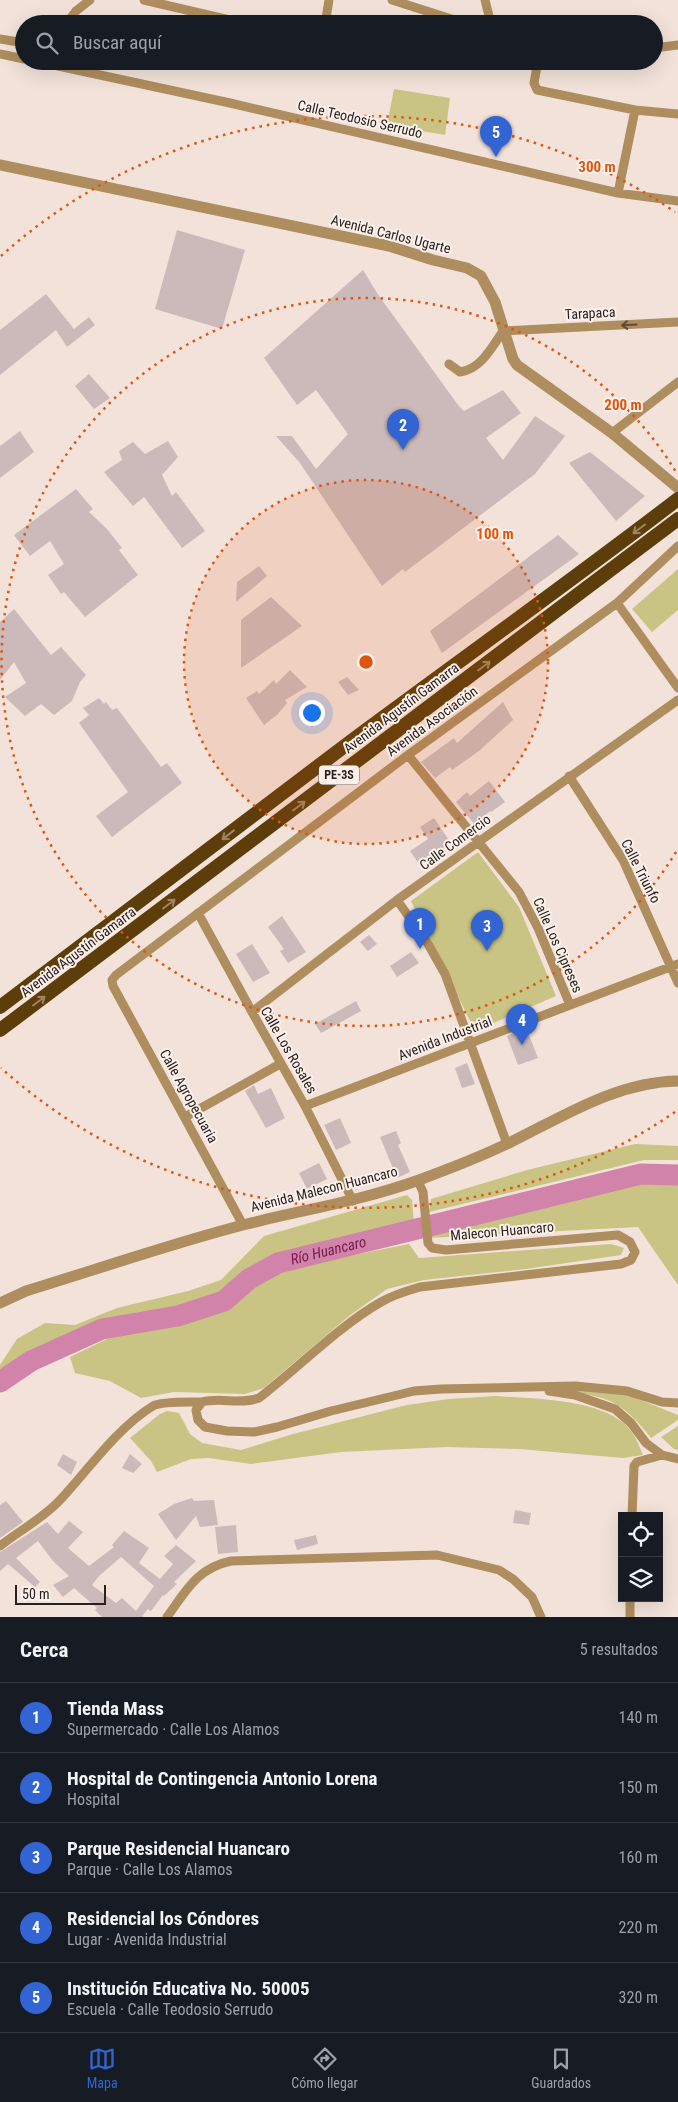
<!DOCTYPE html>
<html lang="es">
<head>
<meta charset="utf-8">
<style>
	body { margin:0; font-family:"Roboto Condensed",sans-serif; background:#20242c; color:#f1f3f6 }
	.controls { position:absolute; right:15px; bottom:15px; display:grid; overflow:hidden; border-radius:0px; box-shadow:0 5px 20px #0002 }
	.controls button { width:45px; height:45px; display:grid; place-items:center; padding:0; border:0; border-bottom:1px solid #363941; background:#171b24; color:#f1f3f6; font:25px sans-serif }
	.scale { position:absolute; left:15px; bottom:12px; width:91px; box-sizing:border-box; padding-left:5px; border:2px solid #27211f; border-top:0; font-size:14px; line-height:18px; white-space:nowrap; color:#27211f; -webkit-text-stroke:4px #fdf0ea; paint-order:stroke }
	.you { position:absolute; left:311px; top:712px; width:18px; height:18px; margin:-12px; border:4px solid #fff; border-radius:50%; background:#1a73e8; box-shadow:0 0 0 8px #1a73e833 }
	.badge { display:grid; place-items:center; width:32px; height:32px; border-radius:50%; background:#3364d4; color:#fff; font-size:16px; font-weight:700 }
	.pin { position:absolute; translate:-50% -41px; filter:drop-shadow(0 1px 2px #0008) }
	.pin::after { content:''; position:absolute; top:26px; width:18px; height:15px; background:inherit; clip-path:polygon(0 0,100% 0,50% 100%) }
	.list { margin:0; padding:0; list-style:none }
	h2 { display:flex; justify-content:space-between; align-items:center; height:65px; margin:0; padding:0 20px; font-size:21px }
	h2 small { font-size:16px; font-weight:400; color:#9ea1a6 }
	.list li { display:grid; grid-template-columns:32px 1fr auto; gap:15px; align-items:center; box-sizing:border-box; height:70px; padding:0 20px; border-top:1px solid #363941 }
	.list b { display:block; font-size:19px; white-space:nowrap }
	.list p { margin:0; font-size:16px; white-space:nowrap; color:#9ea1a6 }
	.list em { font-size:16px; font-style:normal; color:#9ea1a6 }
	.icon { flex:none; width:28px; height:28px; fill:none; stroke:currentColor; stroke-width:2; stroke-linecap:round; stroke-linejoin:round }
	.map { position:relative; flex:none; width:678px; height:1617px; overflow:hidden }
	.search { position:absolute; background:#171b24; box-shadow:0 5px 20px #0002; left:15px; right:15px; top:15px; height:55px; display:flex; align-items:center; gap:12px; box-sizing:border-box; padding:0 18px; border-radius:28px; color:#9ea1a6; font-size:19px }
	.sheet { height:415px; background:#171b24 }
	nav { display:flex; justify-content:space-around; align-items:center; box-sizing:border-box; height:70px; border-top:1px solid #363941; background:#171b24; font-size:14px; color:#9ea1a6 }
	nav a { display:grid; justify-items:center; gap:2px }
	nav .on { color:#3364d4 }
	.map>svg:first-child { display:block }
</style>
</head>
<body>
<div class="map">
<svg width="678" height="1617" viewBox="0 0 678 1617">
	<rect width="100%" height="100%" fill="#f2e2da"/>
	<path fill="#c9c484" d="M394,89L450,98L445,135L387,125Z
		M678,569V610L652,632L632,609Z
		M478,852L519,907L556,996L475,1031L411,901Z
		M635,1144L678,1146V1160H644L429,1212L431,1199L527,1170Z
		M664,1182L678,1183V1285L638,1227L428,1238L427,1232L634,1184Z
		M407,1195L412,1200L414,1223L267,1260L223,1295L186,1310L88,1327L29,1355L0,1376V1365L17,1339L45,1323L75,1325L117,1308L188,1291L221,1280L264,1236Z
		M409,1244L419,1258L611,1244L624,1248L621,1255L526,1269L424,1280L387,1289L349,1316L264,1388L245,1394L174,1392L141,1398L110,1381L75,1373L70,1357L109,1338L198,1320L224,1311L251,1288L279,1270Z
		M575,1387L626,1394L678,1415V1420L651,1438C620,1399 608,1397 560,1390Z
		M496,1396C533,1399 611,1398 633,1434C637,1440 640,1448 643,1455L623,1458L519,1449L447,1447L341,1452L251,1464L209,1458L191,1459L157,1472L151,1461L130,1438L160,1414L167,1411L179,1413L190,1434L202,1443L241,1450L293,1434L407,1405L449,1399Z
		M678,1426V1450L674,1449L661,1437Z"/>
	<g fill="none" stroke-linecap="round" stroke-linejoin="round">
		<path stroke="#d283a9" stroke-width="21" id="s1" d="M0,1382L31,1361L102,1329L178,1316L224,1301L249,1279L278,1263L641,1174L678,1175"/>
	</g>
	<path fill="#ccbaba" fill-rule="evenodd" d="M177,230L245,250L222,329L155,309Z
		M363,270L377,293L458,405L464,411L503,390L521,413L486,438L503,460L535,416L565,436L535,474L405,572L403,569L382,586L300,463L276,436H292L316,469L348,434L316,390L297,405L264,358Z
		M46,294L74,329L89,317L95,325L67,347L56,330L0,375V330Z
		M89,374L110,398L94,409L75,386Z
		M20,431L34,452L0,478V446Z
		M168,441L178,457L162,475L172,496L176,492L205,531L182,548L144,497L133,506L104,472L122,460L119,451L133,442L145,454Z
		M590,452L645,496L616,521L569,463Z
		M76,489L93,509L89,512L107,529L122,548L119,550L138,575L85,617L64,592L61,594L48,575L64,564L50,541L30,556L14,535Z
		M558,535L579,554L442,653L430,631Z
		M259,566L267,576L236,602L237,582Z
		M271,597L302,626L241,668V620Z
		M14,609L51,655L61,647L86,675L80,682L72,701L54,715L41,704L25,716L5,697L26,683L14,662L0,680V622Z
		M290,670L307,687L285,700L287,703L277,715L264,725L246,698L257,691L259,694L274,680L276,684Z
		M347,677L359,690L348,695L338,682Z
		M99,698L104,704L106,702L112,710L117,708L161,767L167,763L182,783L112,837L96,816L128,792L79,723L89,715L83,708Z
		M503,702L513,720L479,751L452,770L450,767L435,778L421,762L454,738L457,743Z
		M489,781L505,802L491,812L490,811L475,825L456,802L467,792L470,796Z
		M434,818L451,843L419,864L410,851L428,839L420,827Z
		M282,916L306,952L288,963L280,951L284,949L268,927Z
		M369,935L377,944L368,951L360,942Z
		M252,944L270,973L253,982L236,954Z
		M411,952L419,963L397,977L390,966Z
		M356,1001L361,1011L321,1033L315,1024Z
		M526,1028L538,1058L518,1065L507,1036Z
		M467,1063L475,1084L462,1088L455,1068Z
		M254,1085L258,1094L271,1088L285,1118L266,1128L245,1091Z
		M340,1118L351,1143L336,1150L324,1125Z
		M396,1131L401,1143L398,1145L410,1172L397,1178L380,1137Z
		M319,1163L327,1179L307,1189L299,1173Z
		M63,1454L77,1462L71,1475L57,1465Z
		M130,1454L142,1464L133,1473L122,1468Z
		M192,1498L194,1501L214,1500L218,1525L200,1527L196,1516L176,1540L158,1514L174,1504Z
		M6,1501L23,1522L0,1538V1505Z
		M515,1510L531,1513L529,1525L513,1523Z
		M69,1521L83,1532L68,1548L89,1566L114,1547L112,1545L124,1531L149,1548L139,1563L160,1579L173,1564L164,1556L176,1545L196,1561L174,1582L177,1584L164,1596L163,1595L151,1611L148,1609L142,1616L144,1617H102L95,1610L97,1608L74,1588L63,1597L53,1585L69,1576L53,1561L38,1541L16,1558L40,1582L35,1587L8,1564L0,1571V1552L47,1522L58,1534ZM121,1557L154,1586L136,1611L122,1598L116,1603L92,1585L99,1576Z
		M236,1525L238,1552L218,1554L215,1527Z
		M316,1535L318,1544L297,1550L294,1540Z"/>
	<g fill="none" stroke-linecap="round" stroke-linejoin="round">
		<path stroke="#ae8d5e" stroke-width="9" d="M144,0L247,24
			M392,0L467,24
			M485,0L491,24
			M66,24L76,11L90,0
			M325,24L329,0
			M0,39L24,43
			M654,48L678,45
			M0,54L24,59
			M35,61L230,103L618,193L678,201
			M538,61L534,83L537,90L635,110L678,114
			M618,193L635,110
			M449,364L460,372C481,369 492,347 503,331L678,322
			M612,433L678,382
			M617,603L678,688
			M408,755L519,892L538,928L570,1005
			M569,776L623,860L678,983
			M397,900L428,944L445,974L507,1144
			M198,913L252,1012L305,1106L353,1201
			M252,1012L397,900L678,700
			M305,1106L678,964
			M185,1117L280,1064
			M418,1181L423,1192L428,1243L432,1248L446,1250L618,1235L630,1242L635,1252L631,1260L621,1264L420,1287C406,1291 393,1295 381,1302C339,1326 298,1368 259,1398C240,1405 221,1397 202,1402L196,1410L198,1420L205,1427L227,1431L254,1432L277,1427L331,1411L414,1391L441,1389L575,1386L627,1391L662,1402L678,1403
			M243,1225L113,986L112,980L116,975L408,755L617,603L678,546
			M549,1391L575,1395L615,1409L631,1423L646,1443L662,1455
			M632,1516L634,1466L637,1462L662,1455L678,1459
			M0,1546C20,1530 44,1518 61,1499C88,1470 118,1427 153,1406C161,1401 191,1402 202,1402
			M167,1617C186,1591 197,1568 231,1561L437,1555L499,1570L513,1579L532,1597L541,1617
			M630,1617V1598"/>
		<path stroke="#ae8d5e" stroke-width="11" d="M0,165L389,246L433,260L467,268L481,276L495,302L513,359L517,365L612,433L678,488
			M0,1303L26,1291C98,1269 170,1244 243,1225C302,1210 361,1201 419,1180C449,1169 480,1157 509,1143C564,1116 616,1082 678,1081"/>
		<path stroke="#5d3e0a" stroke-width="14" d="M0,1007C117,919 233,830 350,742C459,661 570,582 678,499
			M0,1030L678,519"/>
	</g>
	<defs><path id="oneway-shaft" d="M-6 0H5M1.5-3L5.5 0L1.5 3" fill="none" stroke-width="1.6" stroke-linecap="round" stroke-linejoin="round" transform="scale(1.25)"/></defs>
	<use stroke="#5d4c38" href="#oneway-shaft" transform="translate(629 325) rotate(177)"/>
	<g stroke="#9d8564">
		<use href="#oneway-shaft" transform="translate(639 529) rotate(143)"/>
		<use href="#oneway-shaft" transform="translate(484 666) rotate(-37)"/>
		<use href="#oneway-shaft" transform="translate(299 806) rotate(-37)"/>
		<use href="#oneway-shaft" transform="translate(228 835) rotate(142)"/>
		<use href="#oneway-shaft" transform="translate(169 904) rotate(-37)"/>
		<use href="#oneway-shaft" transform="translate(39 1001) rotate(-37)"/>
	</g>
	<circle cx="366" cy="662" r="182" fill="#de560d" fill-opacity=".12"/>
	<g fill="none" stroke="#de560d" stroke-width="2.5" stroke-dasharray="2.5 5">
		<circle cx="366" cy="662" r="182"/>
		<path d="M676 852A364 364 0 1 1 676 472"/>
		<path d="M675 1112A546 546 0 0 1 1 1068M1 256A546 546 0 0 1 675 212"/>
	</g>
	<g text-anchor="middle" dominant-baseline="central" stroke-width="4" stroke-linejoin="round" paint-order="stroke">
		<rect fill="#fdf0ea" stroke="#675f5c" stroke-width="1" x="319" y="765.5" width="40" height="19" rx="4"/>
		<g font-size="12" font-weight="bold" fill="#27211f">
			<text x="339" y="775">PE-3S</text>
		</g>
		<g font-size="14" fill="#27211f" stroke="#fdf0ea">
			<text transform="translate(360 119) rotate(13)">Calle Teodosio Serrudo</text>
			<text transform="translate(391 234) rotate(14)">Avenida Carlos Ugarte</text>
			<text transform="translate(590 313) rotate(-3)">Tarapaca</text>
			<text transform="translate(401 708) rotate(-37)">Avenida Agustín Gamarra</text>
			<text transform="translate(432 721) rotate(-36)">Avenida Asociación</text>
			<text transform="translate(455 842) rotate(-36)">Calle Comercio</text>
			<text transform="translate(641 871) rotate(63)">Calle Triunfo</text>
			<text transform="translate(558 945) rotate(66)">Calle Los Cipreses</text>
			<text transform="translate(78 952) rotate(-37)">Avenida Agustín Gamarra</text>
			<text transform="translate(445 1038) rotate(-21)">Avenida Industrial</text>
			<text transform="translate(289 1050) rotate(60)">Calle Los Rosales</text>
			<text transform="translate(189 1096) rotate(61)">Calle Agropecuaria</text>
			<text transform="translate(324 1189) rotate(-14)">Avenida Malecon Huancaro</text>
			<text transform="translate(502 1231) rotate(-5)">Malecon Huancaro</text>
		</g>
		<g font-size="15" font-style="italic" fill="#76194f" stroke="#fdf0ea">
			<text stroke="none"><textPath href="#s1" startOffset="359">Río Huancaro</textPath></text>
		</g>
	</g>
	<circle cx="366" cy="662" r="8" fill="#de560d" stroke="#fdf0ea" stroke-width="2.5"/>
	<g font-size="15" text-anchor="middle" font-weight="bold" fill="#de560d" stroke="#fdf0ea" stroke-width="4" stroke-linejoin="round" paint-order="stroke">
		<text x="597" y="172">300 m</text>
		<text x="623" y="410">200 m</text>
		<text x="495" y="539">100 m</text>
	</g>
</svg>
<div class="controls">
<button><svg class="icon" aria-label="locate" viewBox="0 0 24 24"><circle cx="12" cy="12" r="6"/><path d="M12 2v4M12 18v4M2 12h4M18 12h4"/></svg></button>
<button><svg class="icon" aria-label="layers" viewBox="0 0 24 24"><path d="M12 4l9 5-9 5-9-5zM3 14l9 5 9-5"/></svg></button>
</div>
<div class="scale">50 m</div>
<div class="you"></div>
<div class="pin badge" style="left:420px;top:949px">1</div>
<div class="pin badge" style="left:403px;top:450px">2</div>
<div class="pin badge" style="left:487px;top:951px">3</div>
<div class="pin badge" style="left:522px;top:1045px">4</div>
<div class="pin badge" style="left:496px;top:157px">5</div>
<div class="search"><svg class="icon" aria-label="search" viewBox="0 0 24 24"><circle cx="10" cy="10" r="6"/><path d="M15 15l6 6"/></svg>Buscar aquí</div>
</div>
<section class="sheet">
<h2>Cerca<small>5 resultados</small></h2>
<ul class="list">
<li><span class="badge">1</span><div><b>Tienda Mass</b><p>Supermercado · Calle Los Alamos</p></div><em>140 m</em></li>
<li><span class="badge">2</span><div><b>Hospital de Contingencia Antonio Lorena</b><p>Hospital</p></div><em>150 m</em></li>
<li><span class="badge">3</span><div><b>Parque Residencial Huancaro</b><p>Parque · Calle Los Alamos</p></div><em>160 m</em></li>
<li><span class="badge">4</span><div><b>Residencial los Cóndores</b><p>Lugar · Avenida Industrial</p></div><em>220 m</em></li>
<li><span class="badge">5</span><div><b>Institución Educativa No. 50005</b><p>Escuela · Calle Teodosio Serrudo</p></div><em>320 m</em></li>
</ul>
</section>
<nav>
<a class="on"><svg class="icon" aria-label="map" viewBox="0 0 24 24"><path d="M3 6l6-2 6 2 6-2v14l-6 2-6-2-6 2zM9 4v14M15 6v14"/></svg>Mapa</a>
<a><svg class="icon" aria-label="directions" viewBox="0 0 24 24"><path d="M12 3l9 9-9 9-9-9zM9 14v-3h6M13 9l2 2-2 2"/></svg>Cómo llegar</a>
<a><svg class="icon" aria-label="saved" viewBox="0 0 24 24"><path d="M7 4h10v16l-5-4-5 4z"/></svg>Guardados</a>
</nav>
</body>
</html>
